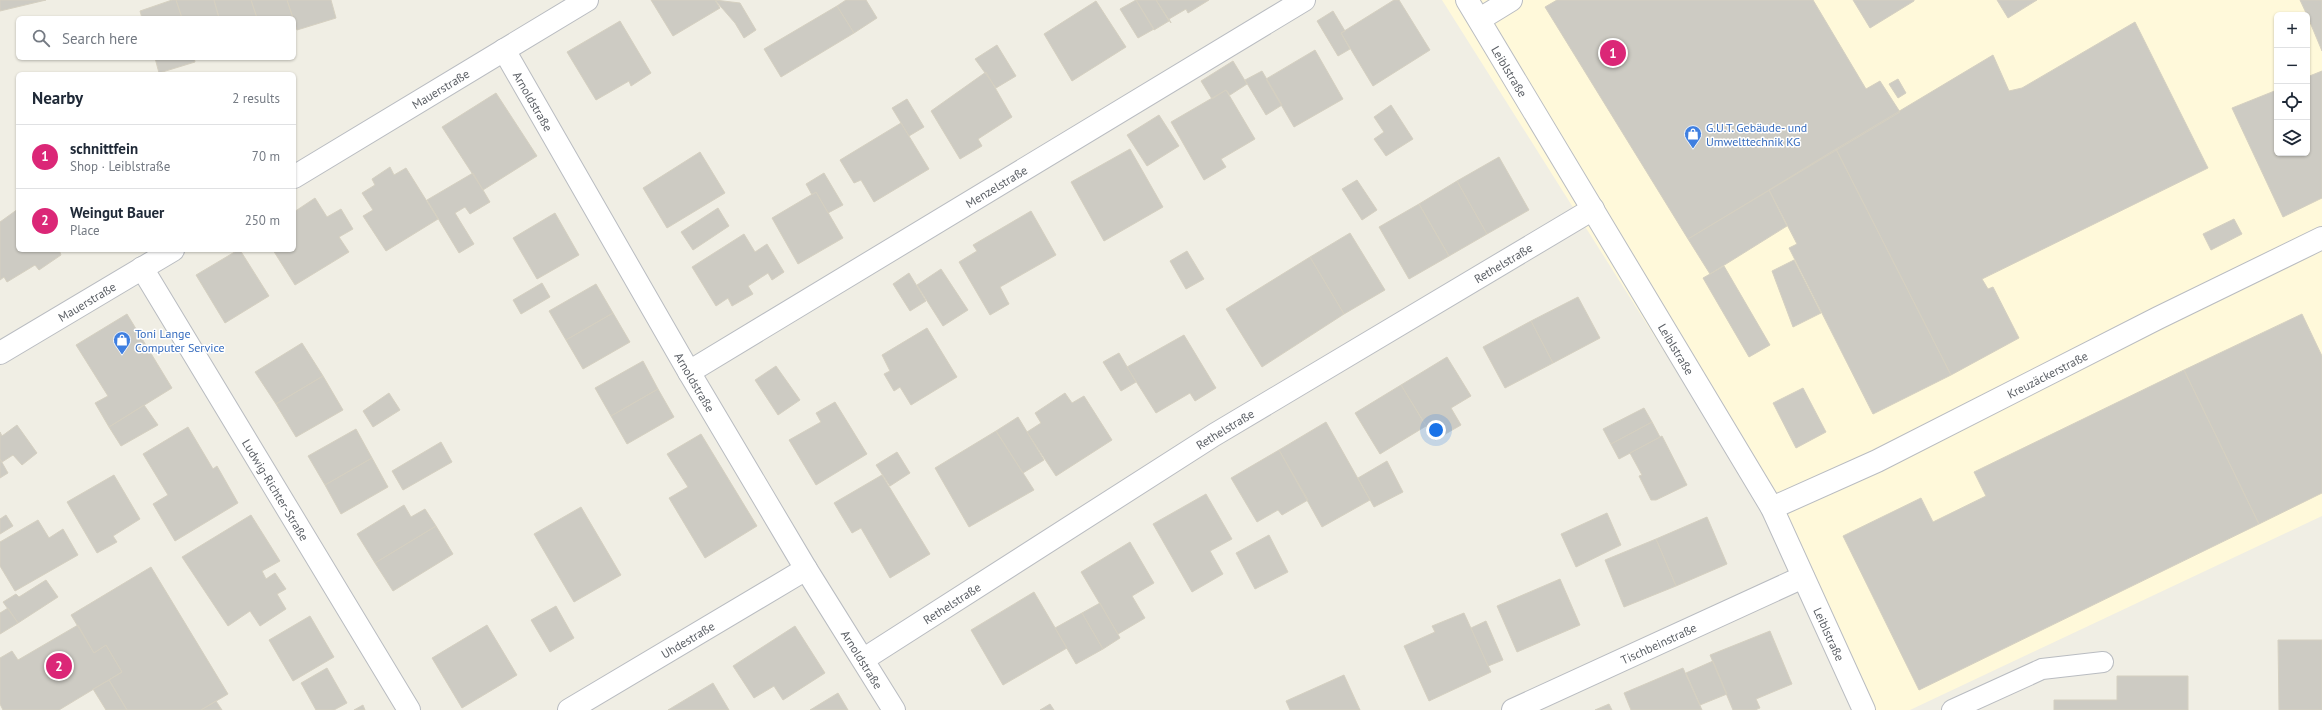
<!DOCTYPE html>
<html lang="en">
<head>
<meta charset="utf-8">
<style>
	body { margin:0; font-family:"PT Sans",sans-serif; background:#f6f6f7; color:#1f2937 }
	.controls { position:absolute; right:12px; top:12px; display:grid; overflow:hidden; border-radius:6px; box-shadow:0 1px 3px #0004 }
	.controls button { width:36px; height:36px; display:grid; place-items:center; padding:0; border:0; border-bottom:1px solid #e0e1e3; background:#fff; color:#1f2937; font:20px sans-serif }
	.you { position:absolute; left:1436px; top:430px; width:14px; height:14px; margin:-10px; border:3px solid #fff; border-radius:50%; background:#1a73e8; box-shadow:0 0 0 6px #1a73e833 }
	.badge { display:grid; place-items:center; width:26px; height:26px; border-radius:50%; background:#db2777; color:#fff; font-size:13px; font-weight:700 }
	.pin { position:absolute; translate:-50% -50%; border:2px solid #fff; box-shadow:0 1px 4px #0006 }
	.list { margin:0; padding:0; list-style:none }
	h2 { display:flex; justify-content:space-between; align-items:center; height:52px; margin:0; padding:0 16px; font-size:17px }
	h2 small { font-size:13px; font-weight:400; color:#747a83 }
	.list li { display:grid; grid-template-columns:26px 1fr auto; gap:12px; align-items:center; box-sizing:border-box; height:64px; padding:0 16px; border-top:1px solid #e0e1e3 }
	.list b { display:block; font-size:15px; white-space:nowrap }
	.list p { margin:0; font-size:13px; white-space:nowrap; color:#747a83 }
	.list em { font-size:13px; font-style:normal; color:#747a83 }
	.icon { flex:none; width:22px; height:22px; fill:none; stroke:currentColor; stroke-width:2; stroke-linecap:round; stroke-linejoin:round }
	.map { position:relative; flex:none; width:2322px; height:710px; overflow:hidden }
	.search { position:absolute; background:#fff; box-shadow:0 1px 3px #0004; left:16px; top:16px; width:280px; height:44px; display:flex; align-items:center; gap:10px; box-sizing:border-box; padding:0 14px; border-radius:6px; color:#747a83; font-size:15px }
	.panel { position:absolute; background:#fff; box-shadow:0 1px 3px #0004; left:16px; top:72px; width:280px; height:180px; border-radius:6px }
	.map>svg:first-child { display:block }
</style>
</head>
<body>
<div class="map">
<svg width="2322" height="710" viewBox="0 0 2322 710">
	<rect width="100%" height="100%" fill="#f0eee4"/>
	<path fill="#fff9da" fill-rule="evenodd" d="M1442,0H2322V516L1910,710H1860L1773,524ZM2277,15H2307V153H2277Z"/>
	<path fill="#cdcbc3" stroke="#d5d0c1" d="M0,0H46L0,11Z
		M172,0H176L182,18H142L140,11Z
		M176,0H214L219,18H182Z
		M214,0H251L257,18H219Z
		M251,0H287L293,18H257Z
		M287,0H331L336,18L297,30Z
		M651,0H715L720,8L673,36Z
		M715,0L740,3L756,30L744,38L735,23Z
		M846,0H866L877,18L854,33L837,6Z
		M1136,0L1154,29L1138,38L1120,9Z
		M1136,0H1156L1169,21L1154,30Z
		M1156,0H1209L1188,13L1186,9L1169,19L1171,23Z
		M1394,0H1399L1430,50L1373,86L1341,33Z
		M1557,0H1813L1866,89L1880,81L1900,112L1688,239L1545,7Z
		M1853,0H1914V1L1870,28Z
		M1997,0H2037L2008,18Z
		M2300,0H2322V51L2307,15Z
		M1096,1L1126,47L1072,81L1044,34Z
		M837,6L854,33L781,77L764,49Z
		M1333,11L1345,31L1341,33L1350,49L1338,56L1317,21Z
		M620,21L651,73L631,86L629,81L596,100L567,52Z
		M2135,22L2208,168L1982,279L1988,289L1993,287L2019,338L1951,375L1836,149L1993,55L2009,91L2022,88Z
		M997,45L1016,76L996,88L975,59Z
		M1315,50L1343,99L1294,127L1266,79Z
		M155,58H194L195,62L159,73Z
		M1233,61L1247,84L1230,95L1226,90L1212,99L1201,81Z
		M1262,71L1282,105L1266,115L1245,80Z
		M2322,71V198L2283,217L2232,108L2277,90V153H2307V77Z
		M986,72L1012,117L978,139L982,146L960,159L931,111Z
		M1898,79L1906,93L1898,98L1889,84Z
		M1226,90L1255,139L1221,159L1226,167L1204,180L1171,122Z
		M496,93L537,156L483,190L442,127Z
		M907,99L924,127L909,136L892,108Z
		M1391,105L1413,139L1386,156L1374,139L1384,132L1374,117Z
		M1159,115L1179,146L1147,166L1127,135Z
		M901,123L929,169L874,202L861,180L854,183L840,160Z
		M1130,149L1163,207L1104,241L1071,182Z
		M1836,149L1951,375L1873,414L1789,248L1797,244L1769,190Z
		M700,152L725,193L667,228L643,188Z
		M1499,157L1529,210L1487,234L1457,181Z
		M390,167L394,175L406,168L438,219L386,251L363,216L373,210L362,193L375,185L372,179Z
		M473,173L490,202L470,214L465,207L455,213L474,244L459,253L427,200Z
		M824,173L843,205L828,213L816,192L812,195L806,184Z
		M1357,180L1377,210L1362,220L1342,189Z
		M1457,181L1487,234L1449,256L1419,204Z
		M1769,190L1787,226L1710,274L1688,239Z
		M816,192L843,238L798,264L772,218Z
		M315,198L327,217L341,209L353,229L339,237L349,252L295,285L273,250H294V212Z
		M1419,204L1449,256L1409,279L1379,227Z
		M718,208L729,226L693,250L681,232Z
		M18,209V250H59L61,255L39,270L35,265L7,282L4,277L0,280V222Z
		M1031,211L1056,255L1000,287L1009,304L990,315L959,262L977,251L973,245Z
		M555,213L579,255L537,279L513,238Z
		M2234,219L2242,234L2211,250L2203,234Z
		M1350,233L1385,290L1344,314L1310,257Z
		M744,234L755,252L767,244L784,272L772,280L768,273L748,286L753,294L732,306L728,298L716,306L692,267Z
		M238,250H240L269,296L225,323L196,275Z
		M1187,251L1204,279L1186,289L1170,261Z
		M1310,257L1344,314L1262,367L1226,309Z
		M1794,260L1821,313L1793,327L1772,271Z
		M1724,266L1770,345L1749,357L1703,278Z
		M941,269L968,310L943,326L917,285Z
		M909,273L926,301L910,311L893,284Z
		M542,283L550,297L521,314L513,300Z
		M596,284L613,313L566,340L549,311Z
		M1578,297L1600,338L1553,363L1531,321Z
		M613,313L630,342L583,369L566,340Z
		M127,314L172,388L109,427L95,403L108,396L76,345Z
		M2302,314L2322,356V493L2259,524L2184,370Z
		M1531,321L1553,363L1505,388L1483,347Z
		M927,328L957,377L911,405L900,387L894,391L884,374L890,371L882,355Z
		M1184,335L1216,388L1195,401L1190,393L1156,413L1127,367Z
		M302,343L323,376L276,404L255,372Z
		M1119,353L1136,382L1121,391L1103,362Z
		M1447,357L1471,396L1451,408L1461,425L1435,440L1401,385Z
		M643,361L658,389L611,416L595,388Z
		M776,366L800,400L778,415L755,380Z
		M2184,370L2259,524L1919,690L1843,536L1921,498L1933,522L1986,496L1974,472Z
		M323,376L343,410L296,437L276,404Z
		M1401,385L1426,426L1380,454L1355,413Z
		M1803,388L1826,432L1796,448L1773,403Z
		M658,389L674,417L627,444L611,416Z
		M389,393L400,410L373,427L363,411Z
		M1065,393L1072,403L1084,396L1112,440L1056,476L1027,432L1041,423L1035,413Z
		M835,402L867,454L816,485L789,440L821,422L816,413Z
		M144,405L158,425L121,446L109,427Z
		M1644,408L1652,422L1611,444L1603,429Z
		M1018,417L1044,460L1023,473L996,431Z
		M1326,422L1370,500L1322,527L1279,450Z
		M1652,422L1660,437L1619,459L1611,444Z
		M17,425L37,453L22,465L13,455L2,462L0,459V432L2,436Z
		M188,427L213,469L217,466L238,503L175,541L153,504L168,495L143,454Z
		M356,429L372,458L325,485L308,456Z
		M996,431L1034,490L969,527L935,468Z
		M701,434L757,526L705,558L669,498L688,487L667,454Z
		M1662,436L1687,485L1656,500H1651L1639,476L1642,475L1630,453Z
		M441,442L452,462L403,490L392,471Z
		M1279,450L1308,500L1282,515L1278,510L1257,522L1231,478Z
		M897,452L910,473L890,486L876,465Z
		M372,458L388,487L341,514L325,485Z
		M0,459L8,473L0,478Z
		M1387,461L1403,492L1374,507L1358,478Z
		M114,475L140,519L113,536L117,542L97,553L67,502Z
		M882,475L930,554L890,578L861,528L852,533L834,503Z
		M1206,494L1232,539L1210,551L1223,574L1192,592L1153,524Z
		M404,505L411,517L425,509L436,526L375,563L357,534Z
		M581,507L621,575L574,602L534,534Z
		M1607,513L1621,545L1576,567L1561,534Z
		M6,515L13,526L0,534V519Z
		M251,515L280,561L262,571L266,579L275,573L286,589L277,594L286,609L260,626L250,611L228,626L182,557Z
		M1707,517L1727,564L1676,586L1656,539Z
		M38,520L49,538L63,529L78,555L15,591L0,566V542Z
		M436,526L453,554L393,591L375,563Z
		M1269,535L1288,572L1255,589L1236,553Z
		M1656,539L1676,586L1624,607L1605,560Z
		M1130,542L1154,583L1132,596L1145,618L1118,634L1081,572Z
		M151,567L228,694L201,710H127L109,680L122,672L106,645L94,653L71,615Z
		M1560,579L1580,625L1517,652L1497,606Z
		M46,580L58,597L18,623L3,602L16,594L19,597Z
		M1034,592L1067,648L1003,685L971,630Z
		M1100,603L1120,638L1103,649L1082,613Z
		M556,606L574,638L550,652L531,620Z
		M8,608L18,623L0,634V613Z
		M1082,613L1103,649L1076,664L1055,628Z
		M1464,613L1491,672L1429,701L1404,646L1435,632L1432,626Z
		M310,616L334,657L293,681L269,640Z
		M1486,621L1503,660L1488,666L1471,628Z
		M78,625L94,653L106,645L122,672L59,710H3L0,704V658L12,651L18,660Z
		M487,625L517,675L462,708L432,658Z
		M795,626L825,673L783,700L774,686L754,698L733,666Z
		M1770,631L1792,684L1756,699L1760,708L1755,710H1733L1710,655Z
		M2278,640H2322V710H2279Z
		M1713,661L1727,694L1700,705L1686,673Z
		M327,668L347,703L334,710H316L301,683Z
		M1683,668L1702,710H1631L1624,693Z
		M1344,675L1360,710H1290L1286,701Z
		M2117,676H2188V710H2054V700H2117Z
		M109,680L127,710H106L93,689Z
		M713,683L729,710H668Z
		M838,693L848,710H810Z
		M216,701L222,710H201Z
		M1050,704L1054,710H1040Z
		M1609,704L1612,710H1595Z
		M363,705L365,710H354Z"/>
	<g fill="none" stroke-linecap="round" stroke-linejoin="round">
		<g stroke="#b9bcc1" stroke-width="22">
			<path id="lane" d="M1952,710L2042,669L2103,662"/>
		</g>
		<g stroke="#b9bcc1" stroke-width="24">
			<g id="street">
				<path id="s1" d="M1467,0L1772,508L1864,710"/>
				<path d="M1480,19L1511,0"/>
				<path id="s2" d="M504,50L689,372L806,569L894,710"/>
				<path id="s3" d="M294,177L587,0"/>
				<path id="s4" d="M142,268L409,710"/>
				<path id="s5" d="M0,353L173,250"/>
				<path id="s6" d="M689,372L1304,0"/>
				<path id="s7" d="M1772,508L1877,461L2158,318L2322,238"/>
				<path id="s8" d="M864,659L1214,435L1593,209"/>
				<path id="s9" d="M569,710L806,569"/>
				<path id="s10" d="M1513,710L1803,577"/>
			</g>
		</g>
		<use href="#lane" stroke="#fff" stroke-width="20"/>
		<use href="#street" stroke="#fff" stroke-width="22"/>
	</g>
	<defs>
		<g id="shop-pin" transform="scale(0.9)"><path d="M0 17L-7.5 6A9.5 9.5 0 1 1 7.5 6Z" fill="#3f7fe0" stroke="#fff"/><path d="M-5-2.5h2.3a2.7 3.5 0 0 1 5.4 0H5L5.5 6h-11ZM-1.5-2.5h3a1.5 2.3 0 0 0-3 0Z" fill="#fff"/></g>
	</defs>
	<g fill-rule="evenodd">
		<use href="#shop-pin" x="1693" y="134"/>
		<use href="#shop-pin" x="122" y="340"/>
	</g>
	<g text-anchor="middle" dominant-baseline="central" stroke-width="3" stroke-linejoin="round" paint-order="stroke">
		<g font-size="12" fill="#5c6066" stroke="#fff">
			<text stroke="none"><textPath href="#s1" startOffset="83">Leiblstraße</textPath></text>
			<text stroke="none"><textPath href="#s3" startOffset="171">Mauerstraße</textPath></text>
			<text stroke="none"><textPath href="#s2" startOffset="59">Arnoldstraße</textPath></text>
			<text stroke="none"><textPath href="#s6" startOffset="359">Menzelstraße</textPath></text>
			<text stroke="none"><textPath href="#s8" startOffset="752">Rethelstraße</textPath></text>
			<text stroke="none"><textPath href="#s5" startOffset="101">Mauerstraße</textPath></text>
			<text stroke="none"><textPath href="#s1" startOffset="407">Leiblstraße</textPath></text>
			<text stroke="none"><textPath href="#s7" startOffset="306">Kreuzäckerstraße</textPath></text>
			<text stroke="none"><textPath href="#s2" startOffset="383">Arnoldstraße</textPath></text>
			<text stroke="none"><textPath href="#s8" startOffset="428">Rethelstraße</textPath></text>
			<text stroke="none"><textPath href="#s4" startOffset="259">Ludwig-Richter-Straße</textPath></text>
			<text stroke="none"><textPath href="#s8" startOffset="104">Rethelstraße</textPath></text>
			<text stroke="none"><textPath href="#s1" startOffset="731">Leiblstraße</textPath></text>
			<text stroke="none"><textPath href="#s9" startOffset="138">Uhdestraße</textPath></text>
			<text stroke="none"><textPath href="#s10" startOffset="160">Tischbeinstraße</textPath></text>
			<text stroke="none"><textPath href="#s2" startOffset="707">Arnoldstraße</textPath></text>
		</g>
		<g font-size="12" fill="#366cbe" stroke="#fff" text-anchor="start">
			<text x="1706" y="127">G.U.T. Gebäude- und<tspan x="1706" dy="14">Umwelttechnik KG</tspan></text>
			<text x="135" y="333">Toni Lange<tspan x="135" dy="14">Computer Service</tspan></text>
		</g>
	</g>
</svg>
<div class="controls">
<button>+</button>
<button>−</button>
<button><svg class="icon" aria-label="locate" viewBox="0 0 24 24"><circle cx="12" cy="12" r="6"/><path d="M12 2v4M12 18v4M2 12h4M18 12h4"/></svg></button>
<button><svg class="icon" aria-label="layers" viewBox="0 0 24 24"><path d="M12 4l9 5-9 5-9-5zM3 14l9 5 9-5"/></svg></button>
</div>
<div class="you"></div>
<div class="pin badge" style="left:1613px;top:53px">1</div>
<div class="pin badge" style="left:59px;top:666px">2</div>
<div class="search"><svg class="icon" aria-label="search" viewBox="0 0 24 24"><circle cx="10" cy="10" r="6"/><path d="M15 15l6 6"/></svg>Search here</div>
<section class="panel">
<h2>Nearby<small>2 results</small></h2>
<ul class="list">
<li><span class="badge">1</span><div><b>schnittfein</b><p>Shop · Leiblstraße</p></div><em>70 m</em></li>
<li><span class="badge">2</span><div><b>Weingut Bauer</b><p>Place</p></div><em>250 m</em></li>
</ul>
</section>
</div>
</body>
</html>
